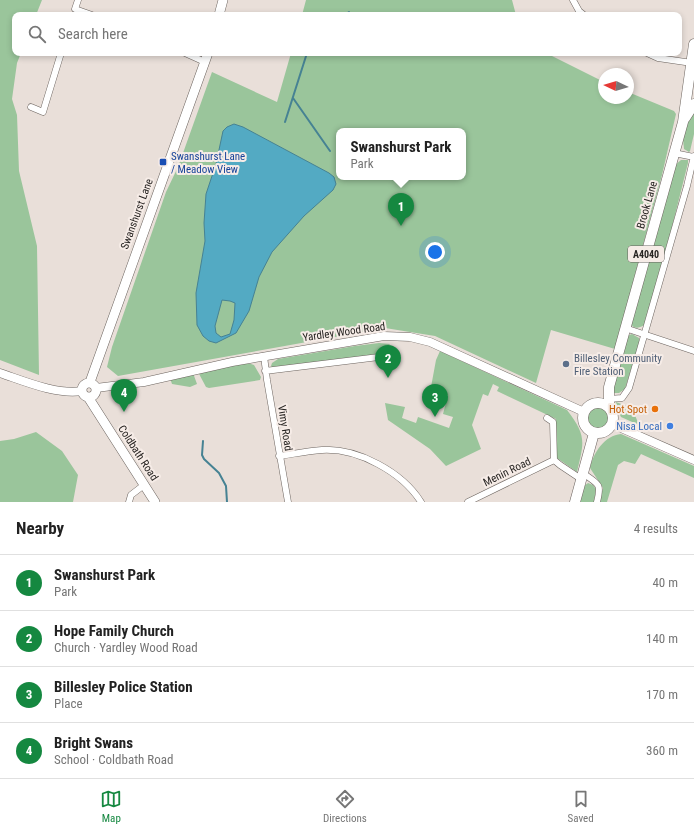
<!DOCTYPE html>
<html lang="en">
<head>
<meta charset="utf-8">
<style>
	body { margin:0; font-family:"Roboto Condensed",sans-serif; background:#f2f2f2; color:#222 }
	.compass { position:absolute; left:598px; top:68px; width:36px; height:36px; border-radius:50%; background:#fff; box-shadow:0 2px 6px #0003; rotate:274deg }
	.you { position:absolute; left:435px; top:252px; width:14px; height:14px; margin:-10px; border:3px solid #fff; border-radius:50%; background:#1a73e8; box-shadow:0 0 0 6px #1a73e833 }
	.badge { display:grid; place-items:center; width:26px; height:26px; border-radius:50%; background:#158840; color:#fff; font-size:13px; font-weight:700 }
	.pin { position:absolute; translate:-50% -33px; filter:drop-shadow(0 1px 2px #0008) }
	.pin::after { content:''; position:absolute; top:21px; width:14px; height:12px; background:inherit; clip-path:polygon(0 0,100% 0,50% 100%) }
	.popup { position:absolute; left:336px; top:128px; width:130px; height:52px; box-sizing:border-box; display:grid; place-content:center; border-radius:8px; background:#fff; filter:drop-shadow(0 1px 3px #0005); font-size:13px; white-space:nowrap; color:#767676 }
	.popup b { font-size:15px; color:#222 }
	.popup::after { content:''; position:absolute; left:50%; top:100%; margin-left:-8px; border:8px solid transparent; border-top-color:#fff }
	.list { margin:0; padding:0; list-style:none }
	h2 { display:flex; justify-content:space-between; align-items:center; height:52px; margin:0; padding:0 16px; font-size:17px }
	h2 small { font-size:13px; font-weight:400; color:#767676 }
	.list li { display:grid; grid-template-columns:26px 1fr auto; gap:12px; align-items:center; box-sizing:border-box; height:56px; padding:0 16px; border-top:1px solid #e0e0e0 }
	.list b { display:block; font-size:15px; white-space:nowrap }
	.list p { margin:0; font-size:13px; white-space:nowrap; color:#767676 }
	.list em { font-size:13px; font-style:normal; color:#767676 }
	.icon { flex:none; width:22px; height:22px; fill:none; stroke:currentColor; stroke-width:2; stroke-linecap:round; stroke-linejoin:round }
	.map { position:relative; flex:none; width:694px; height:502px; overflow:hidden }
	.search { position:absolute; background:#fff; box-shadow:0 2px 6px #0003; left:12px; right:12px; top:12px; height:44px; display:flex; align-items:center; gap:10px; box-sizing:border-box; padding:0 14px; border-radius:8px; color:#767676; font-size:15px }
	.sheet { height:276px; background:#fff }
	nav { display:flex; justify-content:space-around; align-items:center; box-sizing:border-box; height:56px; border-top:1px solid #e0e0e0; background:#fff; font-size:11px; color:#767676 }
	nav a { display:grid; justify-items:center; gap:2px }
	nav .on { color:#158840 }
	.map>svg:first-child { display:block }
</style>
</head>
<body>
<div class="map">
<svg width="694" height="502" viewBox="0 0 694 502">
	<rect width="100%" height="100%" fill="#e9dfd9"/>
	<path fill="#9ac59b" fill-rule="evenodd" d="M0,0H42L36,15H15V53H21L17,63L12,99L17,115L19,171L37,246L39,375L0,360Z
		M306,0H512L516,15H302Z
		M291,53H546L604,82V98H628V92L674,111L676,114L662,175L615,349L551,330L536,383L435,336L385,328L118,376L107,367L112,347L166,192L178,167L212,72L277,102ZM339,131H463V177H339Z
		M694,108V134L690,151L689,152L684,149L683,139L691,111Z
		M681,160H688V163L667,247L644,325C638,329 634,329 630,323L674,166Z
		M632,334L639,338V343L625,389L619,393H612L627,336Z
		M379,343L390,344L385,351L378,356L274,369L271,366L272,363L278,359L355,346Z
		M440,351L567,410C587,436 584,442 577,472L557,458L556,419L497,391L499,387L493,384L488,396L483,394L472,425L481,449L446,466L430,449L388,420L385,403L405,407L402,418L416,423L418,417L449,428L453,417L443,414L448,395L431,387L436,360Z
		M248,363L254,365L261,377L260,380L209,388L206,387L198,372L235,364Z
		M193,373L197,384L190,387L172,384L170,378Z
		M616,402L632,408L639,425L621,417L615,404Z
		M587 417a11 11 0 1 1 22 0a11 11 0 1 1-22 0Z
		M36,432L62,451L78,475L73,502H0V441L14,439Z
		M621,434L694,466V478L641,454L635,464L624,461L618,465L607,502H599L603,488L590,468C593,453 605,435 621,434Z
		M588,483L593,485L596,489L594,502H579L584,486Z"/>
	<path fill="#53aac3" stroke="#468293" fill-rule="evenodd" d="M234,124L243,127L329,173L334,177L336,184L333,190L304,216L272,252L259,277L249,311L236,333L216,343L209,341L203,336L197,325L196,293L205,241L204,223L206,194L216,164L223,131L227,127ZM222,300L230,301L235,303L234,320L230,334L221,337L216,333L215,326Z"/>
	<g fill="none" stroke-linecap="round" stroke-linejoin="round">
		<path stroke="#468293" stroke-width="2" d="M345,15L349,12
			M293,98L330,151
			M285,122L307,53
			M203,441L202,455L204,459L219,473L226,486L227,502"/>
		<g stroke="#6c645f" stroke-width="7">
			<path id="minor" d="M78,0L75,9L92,15
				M573,0L579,11L584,15
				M185,53L205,62
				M647,53L658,58L692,63
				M31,107L43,112L61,53
				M674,153L694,157
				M625,328L694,351
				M264,356L267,380L288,502
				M265,371L387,356L391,352
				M609,399L622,398L629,388L687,186L694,156
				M547,418L553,422L554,460L560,465L581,479
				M279,456C293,454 308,451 322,450C358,448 402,472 421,502
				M583,473C598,485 602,482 597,502
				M129,502L131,495L144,485
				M468,502L554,460"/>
		</g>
		<g stroke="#6c645f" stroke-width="9">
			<path id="tertiary" d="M0,373C24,381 56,395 82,391
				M96,388L144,382L232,362L384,336L410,337L430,342L584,412
				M612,424L694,460"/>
		</g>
		<g stroke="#6c645f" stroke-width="10">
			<path id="secondary" d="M219,15L223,0
				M90,382L208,53
				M82 390a7 7 0 1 1 14 0a7 7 0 1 1-14 0Z
				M88,397L155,502"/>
		</g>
		<g stroke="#6c645f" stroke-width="11">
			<path id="primary" d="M685,118L694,104
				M583 418a15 15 0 1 1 30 0a15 15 0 1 1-30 0Z
				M609,407V387L683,122L694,44
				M575,502L594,433"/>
		</g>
		<use href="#minor" stroke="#fff" stroke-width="6"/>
		<use href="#tertiary" stroke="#fff" stroke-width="8"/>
		<use href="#secondary" stroke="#fff" stroke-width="9"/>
		<use href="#primary" stroke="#fff" stroke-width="10"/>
	</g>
	<rect fill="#1a4fb4" stroke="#f6ece7" stroke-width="1.5" x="159" y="158" width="8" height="8" rx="2"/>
	<circle fill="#5c6f8a" stroke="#f6ece7" stroke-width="1.5" cx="566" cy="364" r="4"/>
	<circle fill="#e8710a" stroke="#f6ece7" stroke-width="1.5" cx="655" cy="409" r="4"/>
	<circle fill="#3f7fe0" stroke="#f6ece7" stroke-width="1.5" cx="670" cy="426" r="4"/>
	<g text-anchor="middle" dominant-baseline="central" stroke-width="4" stroke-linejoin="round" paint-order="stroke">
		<rect fill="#f6ece7" stroke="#65605d" stroke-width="1" x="628" y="246" width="36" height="16" rx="3"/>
		<g font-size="10" font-weight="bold" fill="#272422">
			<text x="646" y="254">A4040</text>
		</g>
		<g font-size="11" fill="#164399" stroke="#f6ece7" text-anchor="start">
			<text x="171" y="156">Swanshurst Lane<tspan x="171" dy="13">/ Meadow View</tspan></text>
		</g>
		<g font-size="11" fill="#272422" stroke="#f6ece7">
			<text transform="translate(647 205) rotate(-74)">Brook Lane</text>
			<text transform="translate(137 214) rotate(-70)">Swanshurst Lane</text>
			<text transform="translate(344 332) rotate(-8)">Yardley Wood Road</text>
			<text transform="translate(285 428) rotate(81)">Vimy Road</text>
			<text transform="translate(138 453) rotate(57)">Coldbath Road</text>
			<text transform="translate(507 472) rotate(-26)">Menin Road</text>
		</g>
		<g font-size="11" fill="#4e5e75" stroke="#f6ece7" text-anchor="start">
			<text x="574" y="358">Billesley Community<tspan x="574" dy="13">Fire Station</tspan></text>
		</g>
		<g font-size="11" fill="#c56008" stroke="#f6ece7" text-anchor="end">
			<text x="647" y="409">Hot Spot</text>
		</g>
		<g font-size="11" fill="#366cbe" stroke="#f6ece7" text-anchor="end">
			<text x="662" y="426">Nisa Local</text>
		</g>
	</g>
</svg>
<svg class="compass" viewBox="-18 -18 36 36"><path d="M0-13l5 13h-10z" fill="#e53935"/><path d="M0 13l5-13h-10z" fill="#767676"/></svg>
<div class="you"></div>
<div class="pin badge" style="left:401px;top:226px">1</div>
<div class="popup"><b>Swanshurst Park</b>Park</div>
<div class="pin badge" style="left:388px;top:378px">2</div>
<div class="pin badge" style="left:435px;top:417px">3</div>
<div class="pin badge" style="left:124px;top:412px">4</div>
<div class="search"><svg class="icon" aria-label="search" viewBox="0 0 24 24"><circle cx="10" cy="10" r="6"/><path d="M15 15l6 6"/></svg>Search here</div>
</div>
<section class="sheet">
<h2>Nearby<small>4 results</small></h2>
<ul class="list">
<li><span class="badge">1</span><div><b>Swanshurst Park</b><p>Park</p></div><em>40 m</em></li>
<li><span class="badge">2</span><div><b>Hope Family Church</b><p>Church · Yardley Wood Road</p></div><em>140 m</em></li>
<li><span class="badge">3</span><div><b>Billesley Police Station</b><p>Place</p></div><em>170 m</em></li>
<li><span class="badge">4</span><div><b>Bright Swans</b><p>School · Coldbath Road</p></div><em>360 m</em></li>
</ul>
</section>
<nav>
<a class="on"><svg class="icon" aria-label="map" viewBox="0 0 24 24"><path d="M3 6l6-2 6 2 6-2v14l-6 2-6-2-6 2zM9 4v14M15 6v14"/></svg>Map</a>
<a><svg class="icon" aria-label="directions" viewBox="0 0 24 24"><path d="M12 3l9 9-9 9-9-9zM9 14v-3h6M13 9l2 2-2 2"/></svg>Directions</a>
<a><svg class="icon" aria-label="saved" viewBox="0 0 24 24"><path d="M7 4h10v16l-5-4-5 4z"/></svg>Saved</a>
</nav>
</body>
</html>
